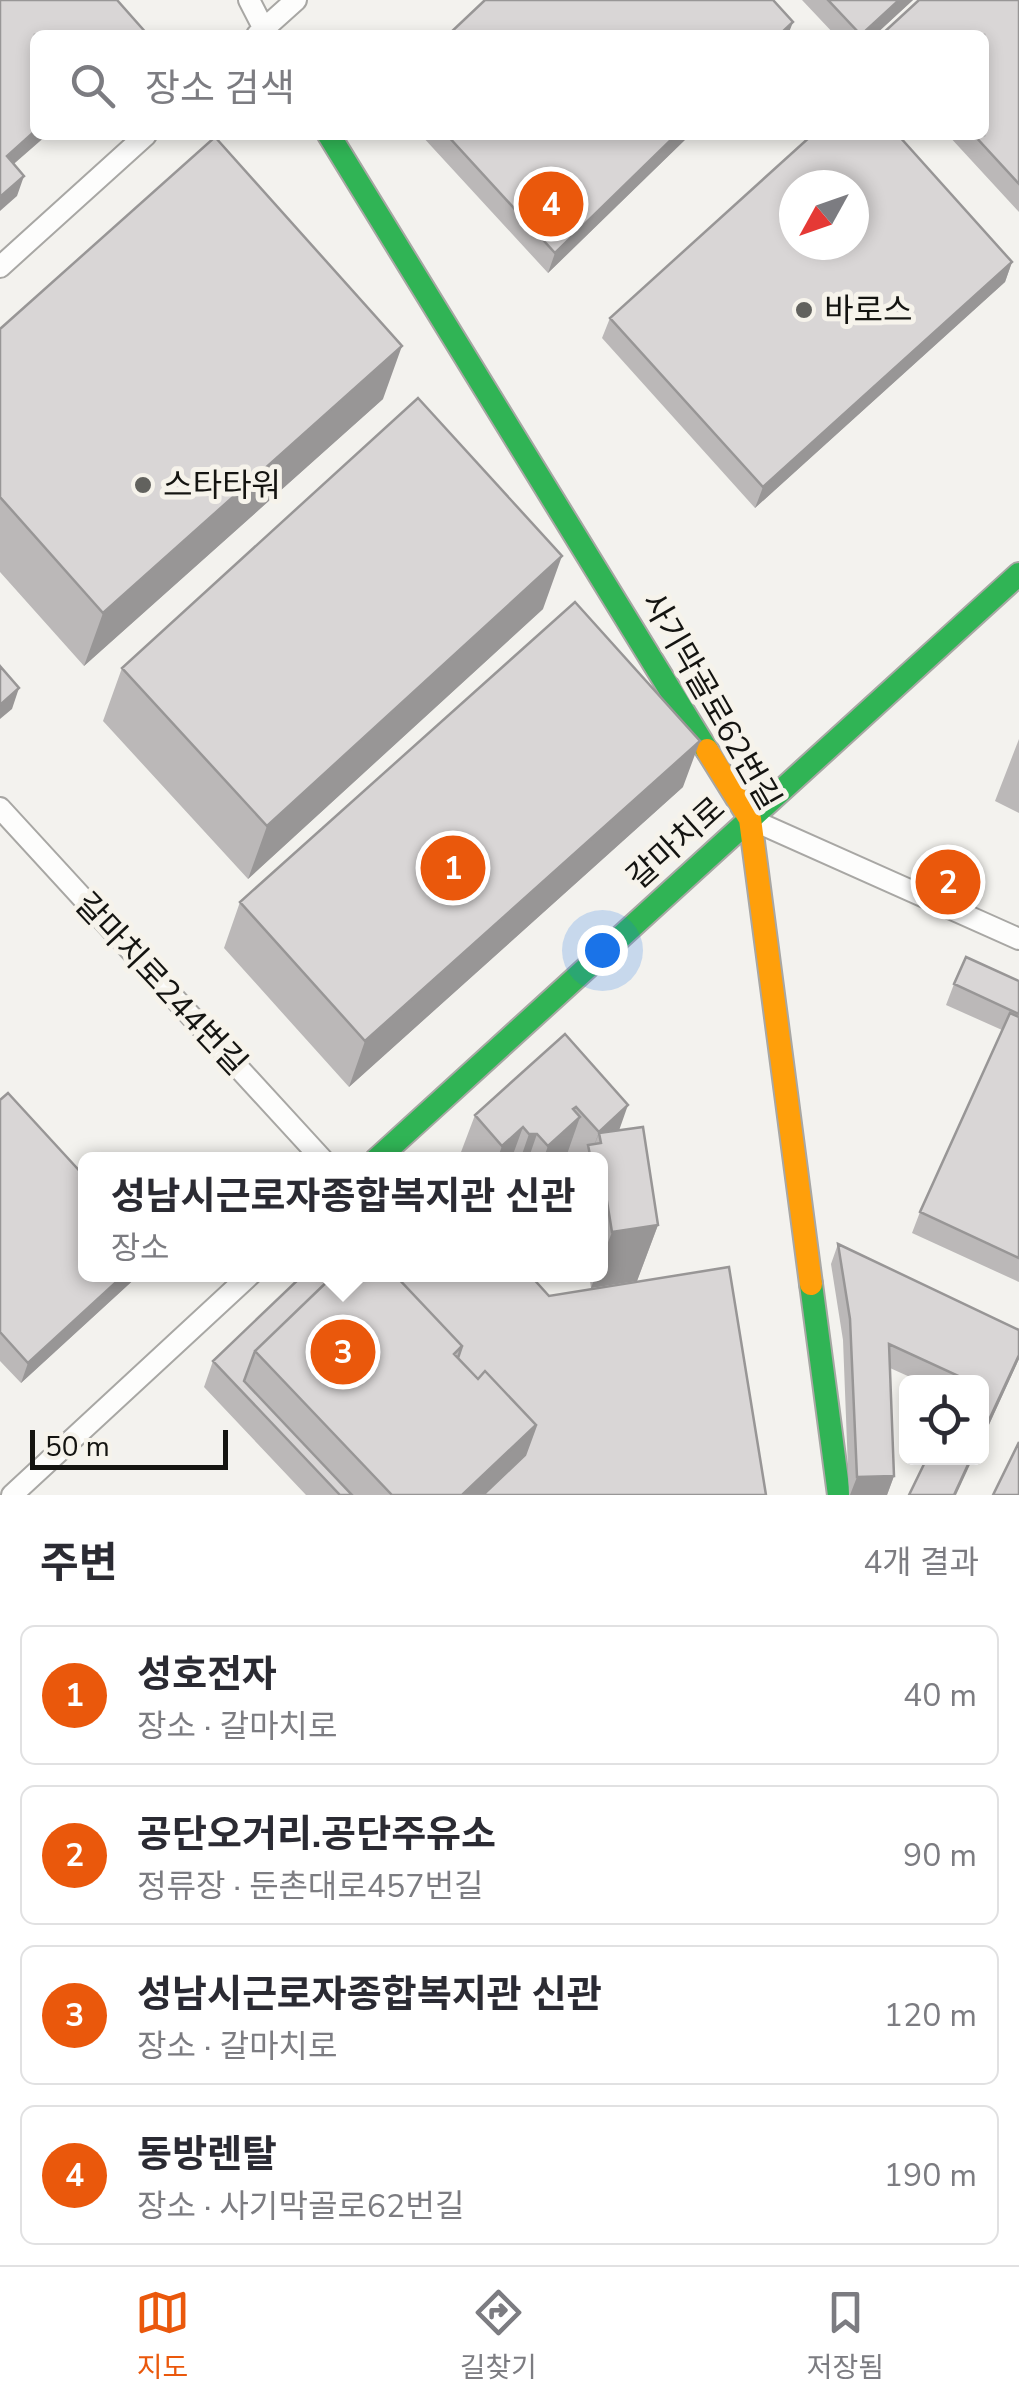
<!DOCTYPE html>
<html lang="ko">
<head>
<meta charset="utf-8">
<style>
	body { margin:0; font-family:"Nunito Sans","Noto Sans KR",sans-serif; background:#f2f2f3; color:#2b2b33 }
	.controls { position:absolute; right:30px; bottom:30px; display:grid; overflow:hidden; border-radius:15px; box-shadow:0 5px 15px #0003 }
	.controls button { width:90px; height:90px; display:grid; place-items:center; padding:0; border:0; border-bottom:2px solid #e1e1e2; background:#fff; color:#2b2b33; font:50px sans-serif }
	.compass { position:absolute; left:779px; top:170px; width:90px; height:90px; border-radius:50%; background:#fff; box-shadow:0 5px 15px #0003; rotate:230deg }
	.scale { position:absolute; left:30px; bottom:25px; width:198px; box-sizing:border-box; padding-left:10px; border:5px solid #141411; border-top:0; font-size:28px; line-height:35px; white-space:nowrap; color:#141411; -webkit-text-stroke:8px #f6f3eb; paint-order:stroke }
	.you { position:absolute; left:602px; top:950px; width:35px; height:35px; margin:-25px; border:8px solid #fff; border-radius:50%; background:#1a73e8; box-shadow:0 0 0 15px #1a73e833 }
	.badge { display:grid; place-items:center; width:65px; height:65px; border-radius:50%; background:#ea580c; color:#fff; font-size:32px; font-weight:700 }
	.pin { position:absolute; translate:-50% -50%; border:5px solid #fff; box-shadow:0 2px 10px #0006 }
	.popup { position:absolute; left:78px; top:1152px; width:530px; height:130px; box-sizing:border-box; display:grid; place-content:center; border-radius:15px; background:#fff; filter:drop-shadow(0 2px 8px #0005); font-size:32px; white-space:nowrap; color:#7c7c81 }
	.popup b { font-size:38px; color:#2b2b33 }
	.popup::after { content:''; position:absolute; left:50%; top:100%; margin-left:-20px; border:20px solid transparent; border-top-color:#fff }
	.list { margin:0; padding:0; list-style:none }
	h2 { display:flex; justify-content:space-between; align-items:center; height:130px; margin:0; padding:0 40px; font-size:42px }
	h2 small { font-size:32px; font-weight:400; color:#7c7c81 }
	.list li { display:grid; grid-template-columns:65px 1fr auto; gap:30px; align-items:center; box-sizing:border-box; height:140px; margin:0 20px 20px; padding:0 20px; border:2px solid #e1e1e2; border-radius:15px }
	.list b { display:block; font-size:38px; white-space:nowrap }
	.list p { margin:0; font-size:32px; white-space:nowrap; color:#7c7c81 }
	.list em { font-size:32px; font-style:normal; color:#7c7c81 }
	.icon { flex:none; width:55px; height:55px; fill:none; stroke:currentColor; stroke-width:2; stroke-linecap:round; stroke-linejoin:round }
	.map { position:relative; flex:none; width:1019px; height:1495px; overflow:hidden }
	.search { position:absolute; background:#fff; box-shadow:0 5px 15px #0003; left:30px; right:30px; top:30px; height:110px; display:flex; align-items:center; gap:25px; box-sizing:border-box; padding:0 35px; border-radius:15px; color:#7c7c81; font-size:38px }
	.sheet { height:770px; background:#fff }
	nav { display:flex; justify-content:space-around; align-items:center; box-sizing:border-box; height:140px; border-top:2px solid #e1e1e2; background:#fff; font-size:28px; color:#7c7c81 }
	nav a { display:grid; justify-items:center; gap:5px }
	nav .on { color:#ea580c }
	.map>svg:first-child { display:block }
</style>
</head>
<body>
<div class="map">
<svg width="1019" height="1495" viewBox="0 0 1019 1495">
	<rect width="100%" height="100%" fill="#f3f2ee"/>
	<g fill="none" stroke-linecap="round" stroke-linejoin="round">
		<g stroke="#a8a7a4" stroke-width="24">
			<path id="street" d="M249,0L267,35
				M257,35L296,0
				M0,267L146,135
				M0,808L323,1160
				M750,819L1019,939
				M12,1495L251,1274"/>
		</g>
		<g stroke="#a8a7a4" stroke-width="26">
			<path id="fast" d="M329,135L707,750
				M376,1160L1019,574
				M811,1284L839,1495"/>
		</g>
		<g stroke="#a8a7a4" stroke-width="26">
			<path id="slow" d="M707,750L750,819L811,1284"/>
		</g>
		<use href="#street" stroke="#fdfdfc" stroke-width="20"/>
		<use href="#fast" stroke="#30b455" stroke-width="22"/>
		<use href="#slow" stroke="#ff9f0a" stroke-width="22"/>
	</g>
	<path fill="#bbb8b8" d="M802,0H913L875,35H835Z
		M1019,0V212L948,135H984Z
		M421,135H690L548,273Z
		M1012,262L1005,282L755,508L602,338L610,318Z
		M0,329L383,399L84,666L0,572Z
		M543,609L248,879L103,721L122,668Z
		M1019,739V813L995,801Z
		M683,787L349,1087L224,948L240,902Z
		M1019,981V1282L912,1233L920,1212L1002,1030L946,1005L954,984Z
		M565,1034L619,1130L658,1225L637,1281L591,1288L589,1274H600V1160H458L475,1115Z
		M0,1100L86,1274H140L21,1383L0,1361Z
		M838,1244L1019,1330V1359L982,1440V1382H921L890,1368L894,1476L887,1495H849L843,1340L831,1264Z
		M304,1274L549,1296L766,1495H306L204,1387L213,1361Z"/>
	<path fill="#989696" d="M899,0H913L875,35H861Z
		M793,22L788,35H779Z
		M35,131V135H47L0,176L7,156Z
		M676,135H690L548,273L555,253Z
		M24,176L17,196L0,211V197Z
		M1012,262L1005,282L755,508L763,487Z
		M402,346L383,399L84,666L103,613Z
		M562,556L543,609L248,879L267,826Z
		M19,688L12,709L0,719V705Z
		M700,741L683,787L349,1087L365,1041Z
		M628,1105L608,1162L601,1143L599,1133L590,1157L599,1132Z
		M576,1107L569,1127L580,1117L565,1160H543L548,1146Z
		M523,1127L511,1160H497L502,1146Z
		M529,1134H537L528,1160H520Z
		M658,1225L637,1281L591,1288L596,1274H600V1263L612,1232Z
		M125,1274H140L21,1383L28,1363Z
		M1019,1355V1359L982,1440V1435Z
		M536,1425L515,1481L501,1495H462Z
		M971,1458H973L956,1495H954Z
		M894,1476L887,1495H850L857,1477Z"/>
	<path fill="#d9d6d6" stroke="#989696" stroke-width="2.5" fill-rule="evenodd" d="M0,0H117L148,35H35V131L7,156L24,176L0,197Z
		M485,0H773L793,22L779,35H448Z
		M828,0H899L861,35Z
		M919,0H1019V184L974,135H984V35H881Z
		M447,135H676L555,253Z
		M812,135H898L1012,262L763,487L610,318ZM794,185H854V245H794Z
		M215,137L402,346L103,613L0,497V329Z
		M418,398L562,556L267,826L122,668Z
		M575,602L700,741L365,1041L240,902Z
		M0,666L19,688L0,705Z
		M966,957L1019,981V1014L954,984Z
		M1010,1013L1019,1017V1258L920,1212Z
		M565,1034L628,1105L599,1132L576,1107L573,1109L580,1117L548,1146L537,1134H529L523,1127L502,1146L475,1115Z
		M8,1093L86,1178V1274H125L28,1363L0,1332V1100Z
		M643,1127L658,1225L612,1232L604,1183H600V1160H591L588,1145L601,1143L599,1133Z
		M838,1244L1019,1330V1355L982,1435V1382H961L963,1378L889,1344L894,1476L857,1477L850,1319Z
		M729,1267L766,1495H483L525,1455L536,1425L485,1371L478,1379L458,1358L462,1346L394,1274H529L549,1296Z
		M304,1274H335L255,1351L244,1381L352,1495H340L213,1361Z
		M335,1274H394L462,1346L454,1354L478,1379L485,1371L536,1425L462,1495H392L255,1351Z
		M1019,1442V1495H993Z
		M927,1458H971L954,1495H909Z"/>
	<g fill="#62625e" stroke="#f6f3eb" stroke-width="4">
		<circle cx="804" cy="310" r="10"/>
		<circle cx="143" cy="485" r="10"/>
	</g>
	<g text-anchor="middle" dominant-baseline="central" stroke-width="10" stroke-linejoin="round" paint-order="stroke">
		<g font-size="32" fill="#141411" stroke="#f6f3eb" text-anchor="start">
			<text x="824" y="310">바로스</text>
			<text x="163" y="485">스타타워</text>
		</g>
		<g font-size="32" fill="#141411" stroke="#f6f3eb">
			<text transform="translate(711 701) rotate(60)">사기막골로62번길</text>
			<text transform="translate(676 843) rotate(-42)">갈마치로</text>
			<text transform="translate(161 984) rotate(47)">갈마치로244번길</text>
		</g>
	</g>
</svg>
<div class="controls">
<button><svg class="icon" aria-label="locate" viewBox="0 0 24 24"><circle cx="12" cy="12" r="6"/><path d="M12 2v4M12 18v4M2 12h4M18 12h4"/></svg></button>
</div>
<svg class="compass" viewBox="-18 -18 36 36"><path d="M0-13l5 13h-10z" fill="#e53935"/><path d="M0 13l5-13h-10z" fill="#7c7c81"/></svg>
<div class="scale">50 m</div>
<div class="you"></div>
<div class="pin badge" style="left:453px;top:868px">1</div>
<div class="pin badge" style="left:948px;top:882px">2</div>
<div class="pin badge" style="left:343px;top:1352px">3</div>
<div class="popup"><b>성남시근로자종합복지관 신관</b>장소</div>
<div class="pin badge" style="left:551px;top:204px">4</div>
<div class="search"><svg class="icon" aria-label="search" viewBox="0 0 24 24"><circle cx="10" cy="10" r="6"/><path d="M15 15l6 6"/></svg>장소 검색</div>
</div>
<section class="sheet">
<h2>주변<small>4개 결과</small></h2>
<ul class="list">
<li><span class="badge">1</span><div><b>성호전자</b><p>장소 · 갈마치로</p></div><em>40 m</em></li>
<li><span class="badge">2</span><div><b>공단오거리.공단주유소</b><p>정류장 · 둔촌대로457번길</p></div><em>90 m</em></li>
<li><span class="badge">3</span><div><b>성남시근로자종합복지관 신관</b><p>장소 · 갈마치로</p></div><em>120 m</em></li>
<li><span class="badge">4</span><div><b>동방렌탈</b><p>장소 · 사기막골로62번길</p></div><em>190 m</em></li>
</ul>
</section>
<nav>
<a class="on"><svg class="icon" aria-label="map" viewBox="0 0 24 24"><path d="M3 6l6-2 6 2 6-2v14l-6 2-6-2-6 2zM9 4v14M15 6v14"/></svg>지도</a>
<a><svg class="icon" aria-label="directions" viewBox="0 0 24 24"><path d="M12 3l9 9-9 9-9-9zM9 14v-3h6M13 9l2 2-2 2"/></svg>길찾기</a>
<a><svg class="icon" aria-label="saved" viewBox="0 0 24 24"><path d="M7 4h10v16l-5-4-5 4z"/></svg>저장됨</a>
</nav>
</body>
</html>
